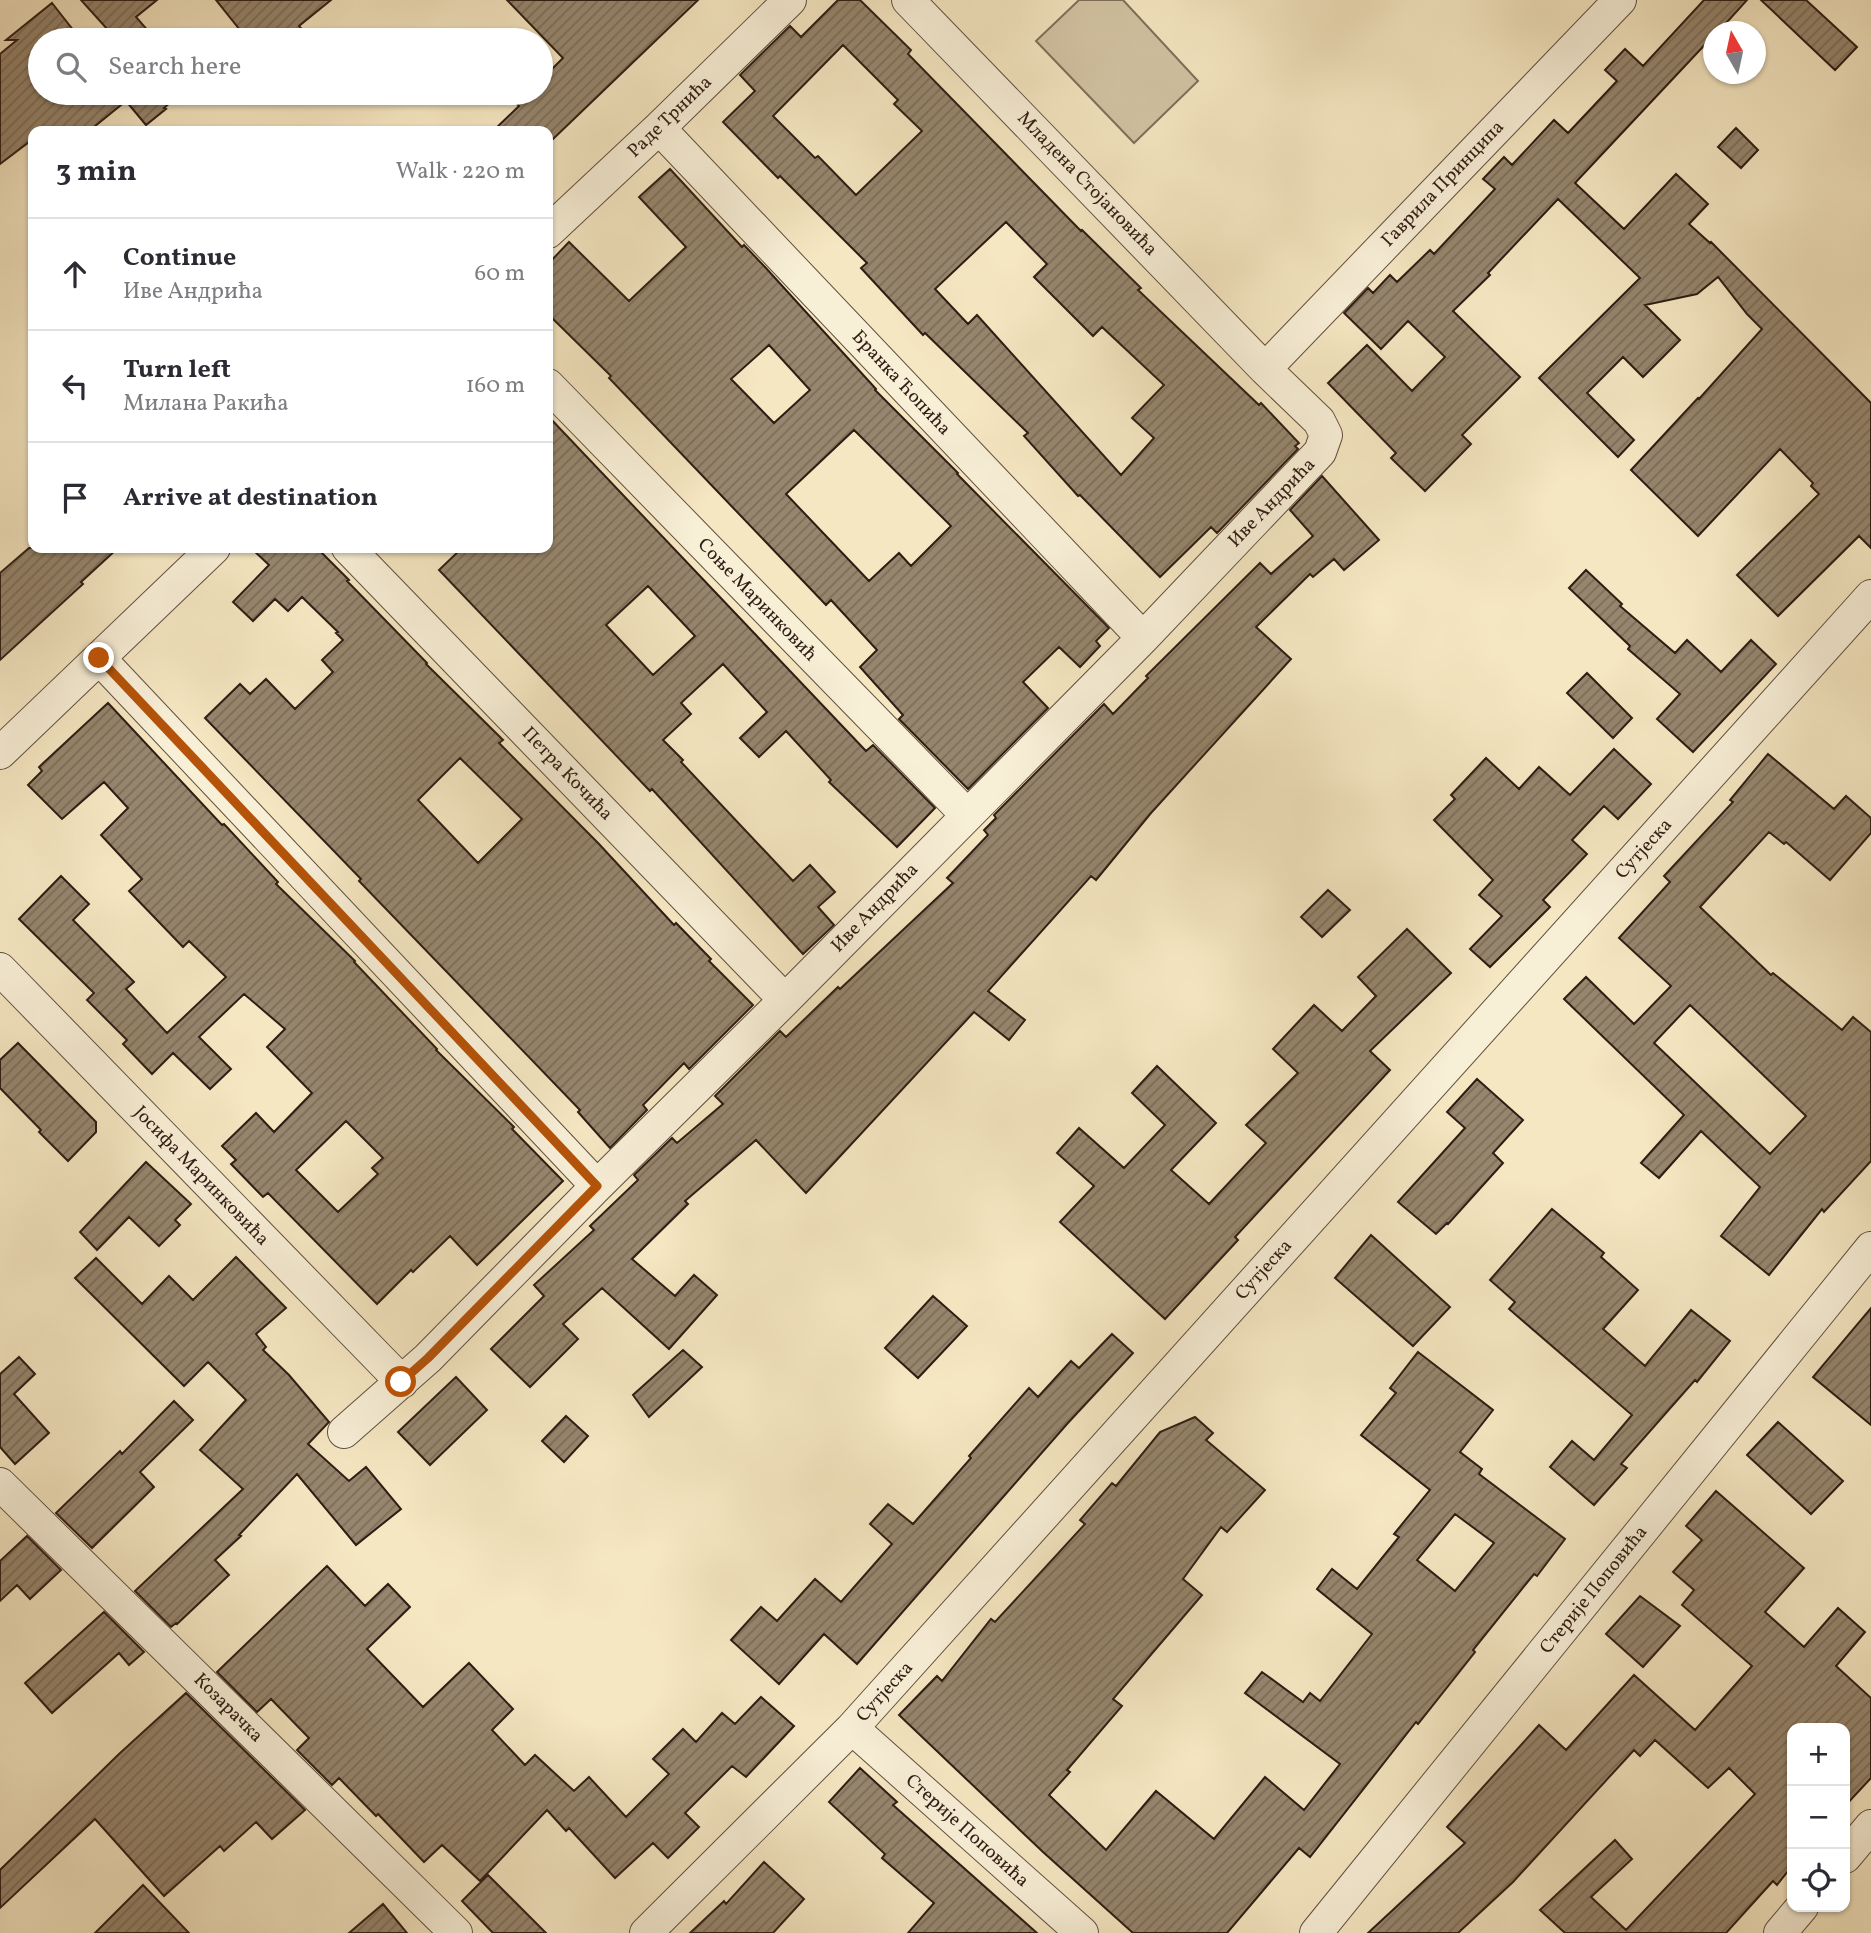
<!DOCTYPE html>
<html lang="en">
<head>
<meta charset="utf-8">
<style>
	body { margin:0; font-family:Vollkorn,serif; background:#f2f2f3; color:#2b2b33 }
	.controls { position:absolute; right:21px; bottom:21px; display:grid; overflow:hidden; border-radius:14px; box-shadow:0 2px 5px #0004 }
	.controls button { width:63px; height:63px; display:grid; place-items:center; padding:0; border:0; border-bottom:2px solid #e1e1e2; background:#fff; color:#2b2b33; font:35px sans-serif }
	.compass { position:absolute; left:1703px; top:21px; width:63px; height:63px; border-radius:50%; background:#fff; box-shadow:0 2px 5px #0004; rotate:351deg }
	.stop { position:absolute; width:21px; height:21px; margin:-16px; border:5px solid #b45309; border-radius:50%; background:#fff }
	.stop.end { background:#b45309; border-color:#fff; box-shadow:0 2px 7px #0008 }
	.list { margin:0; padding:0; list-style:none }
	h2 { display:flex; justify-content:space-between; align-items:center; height:91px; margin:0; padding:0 28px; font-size:30px }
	h2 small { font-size:23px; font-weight:400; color:#7c7c81 }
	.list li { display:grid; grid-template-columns:46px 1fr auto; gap:21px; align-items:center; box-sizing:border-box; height:112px; padding:0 28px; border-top:2px solid #e1e1e2 }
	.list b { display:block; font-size:26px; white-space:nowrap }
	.list p { margin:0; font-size:23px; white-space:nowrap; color:#7c7c81 }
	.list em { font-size:23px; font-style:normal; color:#7c7c81 }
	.icon { flex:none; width:38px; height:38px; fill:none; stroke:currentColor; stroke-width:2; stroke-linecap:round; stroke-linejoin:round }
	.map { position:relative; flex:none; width:1871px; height:1933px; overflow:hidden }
	.search { position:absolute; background:#fff; box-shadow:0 2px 5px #0004; left:28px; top:28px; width:525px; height:77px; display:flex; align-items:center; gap:18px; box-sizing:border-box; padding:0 24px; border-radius:38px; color:#7c7c81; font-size:26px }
	.panel { position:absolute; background:#fff; box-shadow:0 2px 5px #0004; left:28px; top:126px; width:525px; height:427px; border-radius:14px }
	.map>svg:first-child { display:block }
</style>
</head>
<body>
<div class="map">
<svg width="1871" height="1933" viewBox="0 0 1871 1933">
	<defs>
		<pattern id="building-hatch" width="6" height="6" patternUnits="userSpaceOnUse" patternTransform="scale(1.75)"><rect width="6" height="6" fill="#96866e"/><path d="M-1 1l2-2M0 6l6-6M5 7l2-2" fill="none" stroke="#7b6d59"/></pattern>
	</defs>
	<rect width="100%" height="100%" fill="#f5e7c2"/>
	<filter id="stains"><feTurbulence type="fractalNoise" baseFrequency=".00286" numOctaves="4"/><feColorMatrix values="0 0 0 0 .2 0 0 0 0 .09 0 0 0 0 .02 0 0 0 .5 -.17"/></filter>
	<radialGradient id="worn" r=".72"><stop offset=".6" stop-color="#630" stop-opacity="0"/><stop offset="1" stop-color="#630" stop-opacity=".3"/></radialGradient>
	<path fill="#d3c4a4" stroke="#81705c" stroke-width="2" d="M1079,0H1123L1198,81L1134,143L1036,41Z"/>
	<path fill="url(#building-hatch)" stroke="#2f1c13" stroke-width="2" fill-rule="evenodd" d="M81,0H157L136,17L156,40H117Z
		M216,0H331L299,26L311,40H248Z
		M507,0H698L552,140L548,135V131H493L519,106L516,103L527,93H541V80L563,58Z
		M838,0H860L911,50L908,54L1081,231L1082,230L1141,288L1138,290L1259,405L1261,403L1299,443L1295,446L1298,449L1217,533L1211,527L1160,577L1080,495L1078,496L1024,436L1028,433L925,333L923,335L861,268L867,263L780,176L778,178L723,122L755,91L740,75L790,26L801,37ZM843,45L898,100L894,104L922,131L856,195L818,156L815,158L773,116ZM1006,222L1047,264L1034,277L1093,336L1102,327L1164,385L1132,418L1154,438L1121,475L977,315L968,324L935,289Z
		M1704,0H1747L1718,32H1713V36L1575,183L1624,229L1676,174L1708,204L1689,224L1710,243L1711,242L1871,403V548L1859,536L1778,616L1737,575L1819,494L1811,486L1813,483L1780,449L1698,536L1631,470L1698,398L1699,399L1762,329L1747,314L1718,277L1697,294L1645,305L1680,340L1643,377L1623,357L1587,393L1634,440L1618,457L1539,378L1640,278L1558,199L1488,273L1490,275L1453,311L1520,377L1462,435L1471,444L1425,491L1391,458L1396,453L1328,383L1367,345L1412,391L1445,357L1408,321L1381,349L1344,313L1368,288L1373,293L1390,275L1397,282L1430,250L1434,254L1495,189L1483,179L1504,157L1512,165L1554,120L1568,133L1617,81L1605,70L1625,49L1643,66Z
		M1761,0H1806L1857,47L1835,70Z
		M52,3L81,40H40V93H181L164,108L166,109L146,125L126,101L89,131H33V139L0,164V54L17,40H6Z
		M1736,128L1758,150L1741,168L1718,147Z
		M670,169L742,247L744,245L765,267L876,389L875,390L958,473L957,474L1109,628L1096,641L1100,646L1080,667L1059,647L1023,682L1048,708L968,789L899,719L903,715L860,667L877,650L831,600L826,605L609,378L611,376L548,314V264L569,242L629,301L686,247L639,197ZM769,345L810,390L774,423L731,379ZM854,430L951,526L911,566L899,553L869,581L786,494Z
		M548,416L866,751L873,745L935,808L897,847L829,782L831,780L786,731L759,757L740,738L767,712L723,664L681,703L691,714L663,740L683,760L681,762L793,881L810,865L835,892L818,907L834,925L803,954L652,789L650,791L439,570L462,548H548ZM648,586L695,636L653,675L606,625Z
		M1322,476L1379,540L1344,570L1334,559L1313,577L1310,574L1256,627L1291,659L1151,813L1096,880L1091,876L988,991L1025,1020L1009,1040L974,1012L806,1193L756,1140L685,1201L688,1204L632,1259L675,1296L694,1275L717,1295L669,1349L602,1288L563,1324L578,1339L530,1387L491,1349L544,1296L534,1285L594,1230L590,1226L638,1180L634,1175L672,1138L677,1143L723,1104L715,1096L780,1031L786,1037L838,987L840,989L953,883L947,878L988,835L984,830L996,818L994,815L1104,704L1113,714L1148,678L1146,676L1260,563L1271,574L1313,536L1290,510Z
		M29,548H118L81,582L83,584L0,660V573Z
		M251,548H317L349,580L347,581L427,663L426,664L503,740L499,743L599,844L674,925L676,923L711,959L709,961L753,1005L689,1069L684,1063L643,1105L647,1110L610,1148L578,1112L580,1110L359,881L361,879L205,718L240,684L250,694L266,679L295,709L333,672L322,660L343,640L336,633L338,632L302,597L288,611L275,599L253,621L233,602L269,565ZM460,758L522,819L478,863L418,800Z
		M1586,570L1622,604L1620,606L1675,653L1687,640L1721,672L1751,640L1776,664L1693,752L1657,719L1680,694L1628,649L1630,646L1569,588Z
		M1587,673L1632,718L1613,738L1567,693Z
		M108,703L222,825L224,824L278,882L276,884L355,961L354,962L437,1049L436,1050L514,1127L512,1129L563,1181L477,1265L450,1236L413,1272L411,1270L377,1304L268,1193L263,1197L231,1164L236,1160L222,1146L256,1113L274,1132L312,1093L267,1047L285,1029L244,994L199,1037L231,1069L210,1089L173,1053L152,1074L123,1044L127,1040L87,1000L94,993L19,919L61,876L89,904L73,920L134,982L126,989L167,1033L226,977L189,941L183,947L129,891L142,879L101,835L128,808L104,782L62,819L28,785L42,771L39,767ZM346,1121L383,1158L372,1168L378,1174L338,1212L296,1170Z
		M1614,749L1651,784L1618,819L1604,806L1572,840L1587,854L1543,900L1550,907L1490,967L1470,949L1502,916L1479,895L1493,880L1434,820L1455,799L1451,795L1486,758L1519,789L1539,767L1570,795Z
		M1768,754L1834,809L1846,796L1871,818V833L1830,880L1786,842L1784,844L1769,832L1700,907L1771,975L1773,973L1842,1030L1853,1017L1871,1032V1161L1824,1212L1822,1209L1769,1275L1721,1236L1760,1187L1701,1131L1659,1178L1641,1163L1684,1115L1564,999L1586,977L1634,1024L1671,986L1619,938L1670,882L1664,876L1733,802L1730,800ZM1690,1005L1806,1116L1770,1154L1654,1043Z
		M1328,890L1350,910L1322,937L1301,917Z
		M1407,929L1451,973L1370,1051L1390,1070L1235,1237L1238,1240L1165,1319L1060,1222L1094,1186L1057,1153L1079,1128L1124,1168L1165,1125L1132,1093L1157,1066L1216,1123L1171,1170L1209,1204L1266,1143L1246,1125L1298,1073L1273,1049L1314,1005L1342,1031L1376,996L1358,977Z
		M18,1043L96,1122V1132L68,1161L39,1132L41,1130L0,1088V1060Z
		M1477,1079L1523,1120L1493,1153L1503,1163L1448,1224L1447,1223L1436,1234L1398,1202L1465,1128L1447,1112Z
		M146,1162L191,1204L175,1220L180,1225L159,1246L129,1217L97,1250L80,1232Z
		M1552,1209L1604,1253L1601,1257L1638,1290L1603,1329L1645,1366L1691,1310L1730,1341L1697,1382L1695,1380L1621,1464L1627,1468L1594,1505L1550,1467L1572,1441L1594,1460L1632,1415L1509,1309L1515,1302L1490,1280Z
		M1371,1235L1450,1307L1413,1346L1335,1278Z
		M236,1257L286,1308L256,1334L266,1347L263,1350L289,1375L329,1422L308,1444L349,1481L366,1467L401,1509L356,1545L297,1474L239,1535L241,1536L215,1560L229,1575L177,1624L176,1623L171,1627L135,1591L243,1489L200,1450L246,1400L208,1362L184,1386L75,1278L96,1258L142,1304L169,1276L193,1300Z
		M933,1296L967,1326L918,1378L885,1348Z
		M1871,1308V1425L1813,1377Z
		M1112,1334L1133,1353L1067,1424L857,1664L824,1634L779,1684L731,1640L761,1607L777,1621L815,1579L841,1602L892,1544L870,1524L888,1504L913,1524L971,1458L969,1456L1029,1388L1038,1397L1071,1361L1079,1368Z
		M683,1350L702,1367L649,1417L633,1395Z
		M1418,1352L1493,1410L1460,1452L1482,1469L1479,1474L1565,1539L1537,1576L1534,1574L1473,1650L1475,1652L1418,1724L1416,1722L1310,1857L1299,1848L1227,1933H1133L1043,1852L899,1715L937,1676L942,1681L991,1619L995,1622L1085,1524L1080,1520L1112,1483L1116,1486L1160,1432L1195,1417L1213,1433L1206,1440L1265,1490L1227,1532L1221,1527L1183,1579L1202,1595L1113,1699L1122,1706L1067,1770L1070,1772L1049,1795L1106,1850L1156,1791L1214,1839L1265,1777L1304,1810L1340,1764L1245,1693L1262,1672L1303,1702L1310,1693L1320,1701L1372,1634L1317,1589L1332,1569L1357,1589L1399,1537L1394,1534L1430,1490L1361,1435L1396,1393L1390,1388ZM1455,1514L1494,1543L1455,1591L1417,1560Z
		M19,1357L35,1374L14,1394L49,1433L15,1464L0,1447V1374Z
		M456,1377L487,1410L430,1465L398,1432Z
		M174,1401L193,1420L140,1472L154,1487L92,1548L56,1513L120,1451L122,1454Z
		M566,1416L588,1436L564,1462L542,1441Z
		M1778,1422L1843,1481L1811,1514L1747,1455Z
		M1716,1491L1804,1568L1765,1612L1804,1647L1838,1608L1865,1632L1836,1666L1871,1698V1778L1845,1806V1728H1792V1866L1777,1885L1773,1881L1726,1933H1565L1540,1910L1615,1840L1632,1859L1591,1897L1626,1930L1755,1794L1729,1768L1708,1788L1655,1740L1640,1756L1634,1750L1513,1882L1458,1933H1368L1465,1843L1447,1827L1539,1725L1566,1750L1634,1675L1695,1730L1752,1666L1682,1605L1694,1590L1673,1572L1702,1540L1686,1526Z
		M27,1536L61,1570L30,1599L17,1585L0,1601V1561Z
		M327,1566L365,1606L388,1584L410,1607L367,1649L423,1707L469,1663L513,1709L492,1730L525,1765L535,1755L574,1791L589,1777L626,1817L669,1774L653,1759L683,1729L696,1742L722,1713L735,1724L761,1697L794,1726L746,1777L732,1766L685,1813L699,1827L668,1858L653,1843L615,1878L569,1828L566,1831L547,1810L480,1881L442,1845L424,1862L378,1814L376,1816L339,1778L332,1785L297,1750L309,1738L271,1699L257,1712L217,1672Z
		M1640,1596L1680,1626L1643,1667L1606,1634Z
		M104,1612L144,1652L129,1665L119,1653L52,1713L25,1683Z
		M186,1693L305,1810L272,1839L256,1822L224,1851L220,1846L164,1896L95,1819L0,1908V1870L119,1754Z
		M860,1768L897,1802L893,1805L1037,1933H908L934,1903L882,1858L885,1854L829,1802Z
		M764,1862L804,1899L773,1933H690L724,1901L726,1904Z
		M488,1875L546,1933H493L462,1901Z
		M143,1885L189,1933H95Z
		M383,1904L407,1933H349Z"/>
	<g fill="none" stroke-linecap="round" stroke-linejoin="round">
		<g stroke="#604f3f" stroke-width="34">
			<path id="minor" d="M659,128L1143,638
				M548,232L659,128L790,0
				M1265,369L1620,0
				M548,385L967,815
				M348,548L785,1000
				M99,658L597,1186
				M0,753L214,548
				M0,969L402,1382
				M344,1432L428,1358L597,1186L785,1000L1143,638L1320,452L1326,435L1319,421L1265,369L908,0
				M0,1484L456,1933
				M852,1728L1082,1933
				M1845,1857L1871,1826
				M646,1933L852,1728L1871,596
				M1316,1933L1871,1248
				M1780,1933L1802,1907"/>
		</g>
		<use href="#minor" stroke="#f8efd7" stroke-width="32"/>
	</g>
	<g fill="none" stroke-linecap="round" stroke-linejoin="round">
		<path stroke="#b45309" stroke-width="9" d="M99,658L597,1186L428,1358L401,1382"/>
	</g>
	<g text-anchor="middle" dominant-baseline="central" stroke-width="6" stroke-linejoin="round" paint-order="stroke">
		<g font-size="19" fill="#2f1c13" stroke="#f8efd7">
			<text transform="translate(670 117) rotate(-44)">Раде Трнића</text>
			<text transform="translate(1087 184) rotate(46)">Младена Стојановића</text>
			<text transform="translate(1443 184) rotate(-46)">Гаврила Принципа</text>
			<text transform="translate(901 383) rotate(47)">Бранка Ћопића</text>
			<text transform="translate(1272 503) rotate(-46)">Иве Андрића</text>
			<text transform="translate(757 600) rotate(46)">Соње Маринковић</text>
			<text transform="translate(567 774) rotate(46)">Петра Кочића</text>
			<text transform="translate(1644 849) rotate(-48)">Сутјеска</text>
			<text transform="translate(875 908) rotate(-46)">Иве Андрића</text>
			<text transform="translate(201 1176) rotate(46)">Јосифа Маринковића</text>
			<text transform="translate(1264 1270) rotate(-48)">Сутјеска</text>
			<text transform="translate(1594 1590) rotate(-51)">Стерије Поповића</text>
			<text transform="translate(885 1692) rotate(-48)">Сутјеска</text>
			<text transform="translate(228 1708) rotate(45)">Козарачка</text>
			<text transform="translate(967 1831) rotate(42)">Стерије Поповића</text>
		</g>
	</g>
	<rect width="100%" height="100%" filter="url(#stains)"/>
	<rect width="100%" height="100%" fill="url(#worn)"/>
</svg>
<div class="controls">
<button>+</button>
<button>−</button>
<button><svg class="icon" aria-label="locate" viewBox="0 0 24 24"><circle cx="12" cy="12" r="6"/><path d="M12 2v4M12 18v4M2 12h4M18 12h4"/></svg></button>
</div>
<svg class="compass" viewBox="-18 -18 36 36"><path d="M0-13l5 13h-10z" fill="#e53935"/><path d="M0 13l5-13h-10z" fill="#7c7c81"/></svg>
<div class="stop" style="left:401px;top:1382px"></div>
<div class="stop end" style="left:99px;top:658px"></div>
<div class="search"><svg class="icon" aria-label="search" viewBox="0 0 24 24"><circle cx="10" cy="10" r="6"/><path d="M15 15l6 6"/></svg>Search here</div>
<section class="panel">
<h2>3 min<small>Walk · 220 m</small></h2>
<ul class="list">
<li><svg class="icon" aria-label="ahead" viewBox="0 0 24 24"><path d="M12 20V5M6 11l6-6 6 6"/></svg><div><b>Continue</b><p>Иве Андрића</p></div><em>60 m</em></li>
<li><svg class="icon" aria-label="left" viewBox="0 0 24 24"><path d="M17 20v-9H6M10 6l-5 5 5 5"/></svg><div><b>Turn left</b><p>Милана Ракића</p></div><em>160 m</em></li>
<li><svg class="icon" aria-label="arrive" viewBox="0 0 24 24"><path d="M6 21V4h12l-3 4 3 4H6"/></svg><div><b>Arrive at destination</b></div></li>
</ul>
</section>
</div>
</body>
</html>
